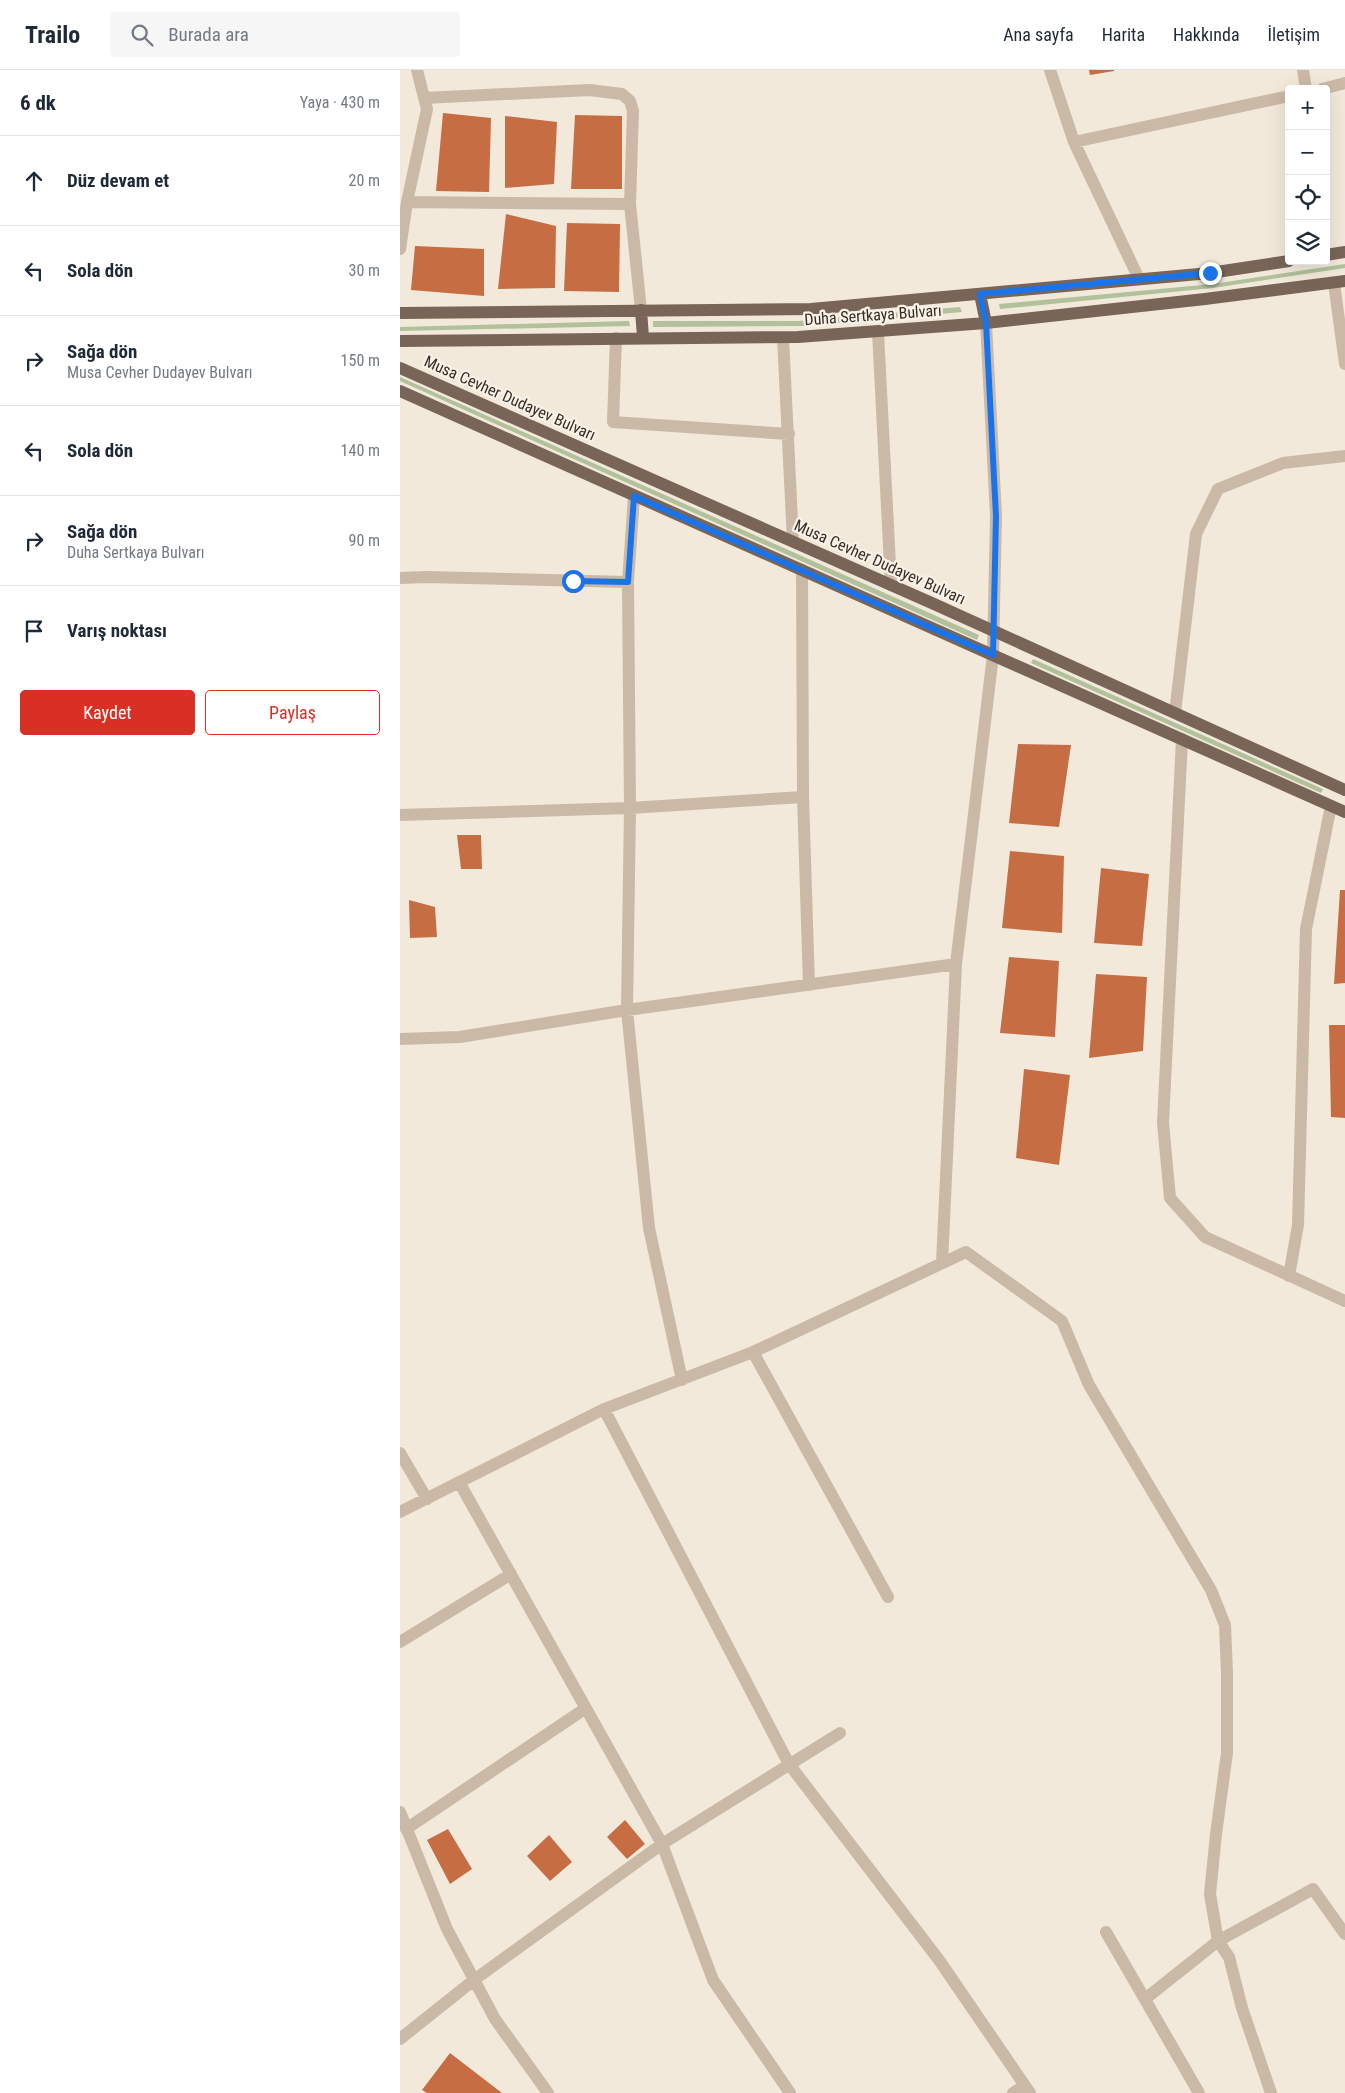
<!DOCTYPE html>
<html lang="tr">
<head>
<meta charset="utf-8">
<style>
	body { margin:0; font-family:"Roboto Condensed",sans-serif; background:#f6f6f7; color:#1f2937 }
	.controls { position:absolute; right:15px; top:15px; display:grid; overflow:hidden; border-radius:5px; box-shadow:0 5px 20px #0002 }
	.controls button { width:45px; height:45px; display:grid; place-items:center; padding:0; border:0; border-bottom:1px solid #e0e1e3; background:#fff; color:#1f2937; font:25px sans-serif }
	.stop { position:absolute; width:15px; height:15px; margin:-11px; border:4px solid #1a73e8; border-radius:50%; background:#fff }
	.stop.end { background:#1a73e8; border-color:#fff; box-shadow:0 1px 5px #0008 }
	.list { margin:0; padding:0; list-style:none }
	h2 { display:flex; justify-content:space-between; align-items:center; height:65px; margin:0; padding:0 20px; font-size:21px }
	h2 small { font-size:16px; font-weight:400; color:#747a83 }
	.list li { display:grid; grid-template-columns:32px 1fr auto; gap:15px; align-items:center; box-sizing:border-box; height:90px; padding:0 20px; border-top:1px solid #e0e1e3 }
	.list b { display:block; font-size:19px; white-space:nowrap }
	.list p { margin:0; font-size:16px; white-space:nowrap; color:#747a83 }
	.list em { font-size:16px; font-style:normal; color:#747a83 }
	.actions { display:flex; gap:10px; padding:15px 20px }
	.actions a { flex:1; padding:11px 0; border:1px solid #d93025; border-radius:5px; text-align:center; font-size:18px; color:#d93025 }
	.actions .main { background:#d93025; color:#fff }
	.icon { flex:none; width:28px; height:28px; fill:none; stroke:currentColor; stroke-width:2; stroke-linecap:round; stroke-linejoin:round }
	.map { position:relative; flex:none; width:945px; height:2023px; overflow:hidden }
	header { display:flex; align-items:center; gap:30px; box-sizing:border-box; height:70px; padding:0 25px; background:#fff; border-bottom:1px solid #e0e1e3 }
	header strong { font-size:24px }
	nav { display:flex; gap:28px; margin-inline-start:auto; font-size:18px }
	.search { width:350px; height:45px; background:#f6f6f7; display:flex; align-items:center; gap:12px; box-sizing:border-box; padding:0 18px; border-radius:5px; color:#747a83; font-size:19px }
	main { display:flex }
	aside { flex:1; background:#fff }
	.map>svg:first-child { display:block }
</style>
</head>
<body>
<header>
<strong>Trailo</strong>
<div class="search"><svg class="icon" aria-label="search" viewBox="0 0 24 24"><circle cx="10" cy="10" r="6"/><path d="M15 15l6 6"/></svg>Burada ara</div>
<nav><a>Ana sayfa</a><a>Harita</a><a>Hakkında</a><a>İletişim</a></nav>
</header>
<main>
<aside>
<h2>6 dk<small>Yaya · 430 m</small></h2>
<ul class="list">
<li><svg class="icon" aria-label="ahead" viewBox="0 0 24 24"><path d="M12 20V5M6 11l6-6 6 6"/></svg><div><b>Düz devam et</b></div><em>20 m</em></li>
<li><svg class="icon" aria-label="left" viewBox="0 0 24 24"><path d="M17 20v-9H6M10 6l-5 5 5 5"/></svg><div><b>Sola dön</b></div><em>30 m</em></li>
<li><svg class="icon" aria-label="right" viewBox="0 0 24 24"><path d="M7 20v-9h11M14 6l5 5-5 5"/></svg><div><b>Sağa dön</b><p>Musa Cevher Dudayev Bulvarı</p></div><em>150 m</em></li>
<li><svg class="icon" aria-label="left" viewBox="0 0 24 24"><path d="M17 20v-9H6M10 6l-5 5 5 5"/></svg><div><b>Sola dön</b></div><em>140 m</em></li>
<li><svg class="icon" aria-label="right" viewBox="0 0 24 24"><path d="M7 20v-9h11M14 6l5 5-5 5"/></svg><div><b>Sağa dön</b><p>Duha Sertkaya Bulvarı</p></div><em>90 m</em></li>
<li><svg class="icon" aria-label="arrive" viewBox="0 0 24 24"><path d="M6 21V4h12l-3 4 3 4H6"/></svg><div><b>Varış noktası</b></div></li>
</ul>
<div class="actions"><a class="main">Kaydet</a><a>Paylaş</a></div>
</aside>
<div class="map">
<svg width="945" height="2023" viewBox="0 0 945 2023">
	<rect width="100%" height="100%" fill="#f2e9db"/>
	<path fill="#b1c19b" d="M945,194V198L813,218L600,239L599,234L813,214Z
		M560,237L562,242L403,256L253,257V251H399Z
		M229,251L230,256L0,261V257Z
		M0,307L579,565L577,570L0,311Z
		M633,589L923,719L921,723L631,593Z"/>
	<path fill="#c66d44" d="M689,0H714V1L690,5Z
		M43,43L91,48L89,122L36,121Z
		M175,45L222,46V119H171Z
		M105,46L157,52L154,114L105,118Z
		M106,144L156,156L155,218L98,219Z
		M167,153L220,154L219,222L164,221Z
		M15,176L84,179V226L11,220Z
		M618,674L671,675L659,757L609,753Z
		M57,765H81L82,799H61Z
		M610,781L664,786L662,863L602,858Z
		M701,798L749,804L742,876L694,873Z
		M940,820H945V913L934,914Z
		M9,830L35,837L37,867L10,868Z
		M609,887L659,891L655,967L600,963Z
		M696,904L747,907L743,981L689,988Z
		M929,955H945V1048L931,1047Z
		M624,999L670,1005L659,1095L616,1088Z
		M225,1750L245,1774L227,1789L207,1767Z
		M48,1759L72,1799L50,1814L27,1770Z
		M149,1765L172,1792L150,1811L127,1786Z
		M50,1983L102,2023H27L22,2020Z"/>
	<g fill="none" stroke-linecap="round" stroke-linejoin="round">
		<path stroke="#cab9a6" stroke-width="12" d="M650,0L674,72L739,209
			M903,0L906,19
			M922,19L945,13
			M24,28L189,20L222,24L230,31L233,41L230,134L241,240
			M674,72L889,26
			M7,132L230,134
			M0,179L7,132L27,39L17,0
			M934,213L945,294
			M478,262L491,515
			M216,268L213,352L389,364
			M383,268L393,471
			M234,426L228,512L230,738L227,940L249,1158L282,1310
			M402,500L403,727L409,915
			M0,508L27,507L228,512
			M775,643L796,464L818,419L883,393L945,386
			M782,669L763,1053L770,1128L805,1167L945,1231
			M0,745L230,738L403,727
			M0,969L60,967L227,940L556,894
			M542,1193L556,894L593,585L596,446L586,253
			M889,1206L898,1155L906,859L931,736
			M353,1282L488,1527
			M204,1339L389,1694L539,1890L630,2023
			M0,1383L27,1429
			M59,1412L262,1774L313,1910L390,2023
			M0,1442L204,1339L353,1282L566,1182L662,1251L689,1315L811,1520L825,1555L827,1603V1683L816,1764L810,1824L818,1871L829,1887L842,1938L871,2023
			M0,1572L111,1504
			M0,1742L47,1859L95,1949L148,2023
			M6,1759L186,1638
			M706,1862L799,2023
			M745,1929L818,1871L913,1819L945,1864
			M0,1969L74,1910L262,1774L440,1663
			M613,2023L624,2016"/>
		<path stroke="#786558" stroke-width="12" d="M926,185L945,182
			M580,224L586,253
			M241,240L243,267
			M0,243L411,239L810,203L889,191
			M0,271L398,267L586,253L805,229L945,211
			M0,298L534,534L945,720
			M0,321L945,742"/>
	</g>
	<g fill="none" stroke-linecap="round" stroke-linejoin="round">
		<path stroke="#1a73e8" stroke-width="6" d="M173,511L228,512L234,426L593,585L596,446L586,253L580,224L810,203"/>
	</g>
	<g text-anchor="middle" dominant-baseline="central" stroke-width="4.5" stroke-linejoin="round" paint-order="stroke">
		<g font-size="16" fill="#362d27" stroke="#f9f2e7">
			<text transform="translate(473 245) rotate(-4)">Duha Sertkaya Bulvarı</text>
			<text transform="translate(110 328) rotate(24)">Musa Cevher Dudayev Bulvarı</text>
			<text transform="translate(480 492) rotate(24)">Musa Cevher Dudayev Bulvarı</text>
		</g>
	</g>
</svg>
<div class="controls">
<button>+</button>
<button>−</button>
<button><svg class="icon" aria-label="locate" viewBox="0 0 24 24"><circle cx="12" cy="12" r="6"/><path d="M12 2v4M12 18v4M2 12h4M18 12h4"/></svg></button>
<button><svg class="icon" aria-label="layers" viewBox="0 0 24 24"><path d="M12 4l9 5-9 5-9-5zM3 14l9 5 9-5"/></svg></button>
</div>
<div class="stop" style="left:173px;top:511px"></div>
<div class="stop end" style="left:810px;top:203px"></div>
</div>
</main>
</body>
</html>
